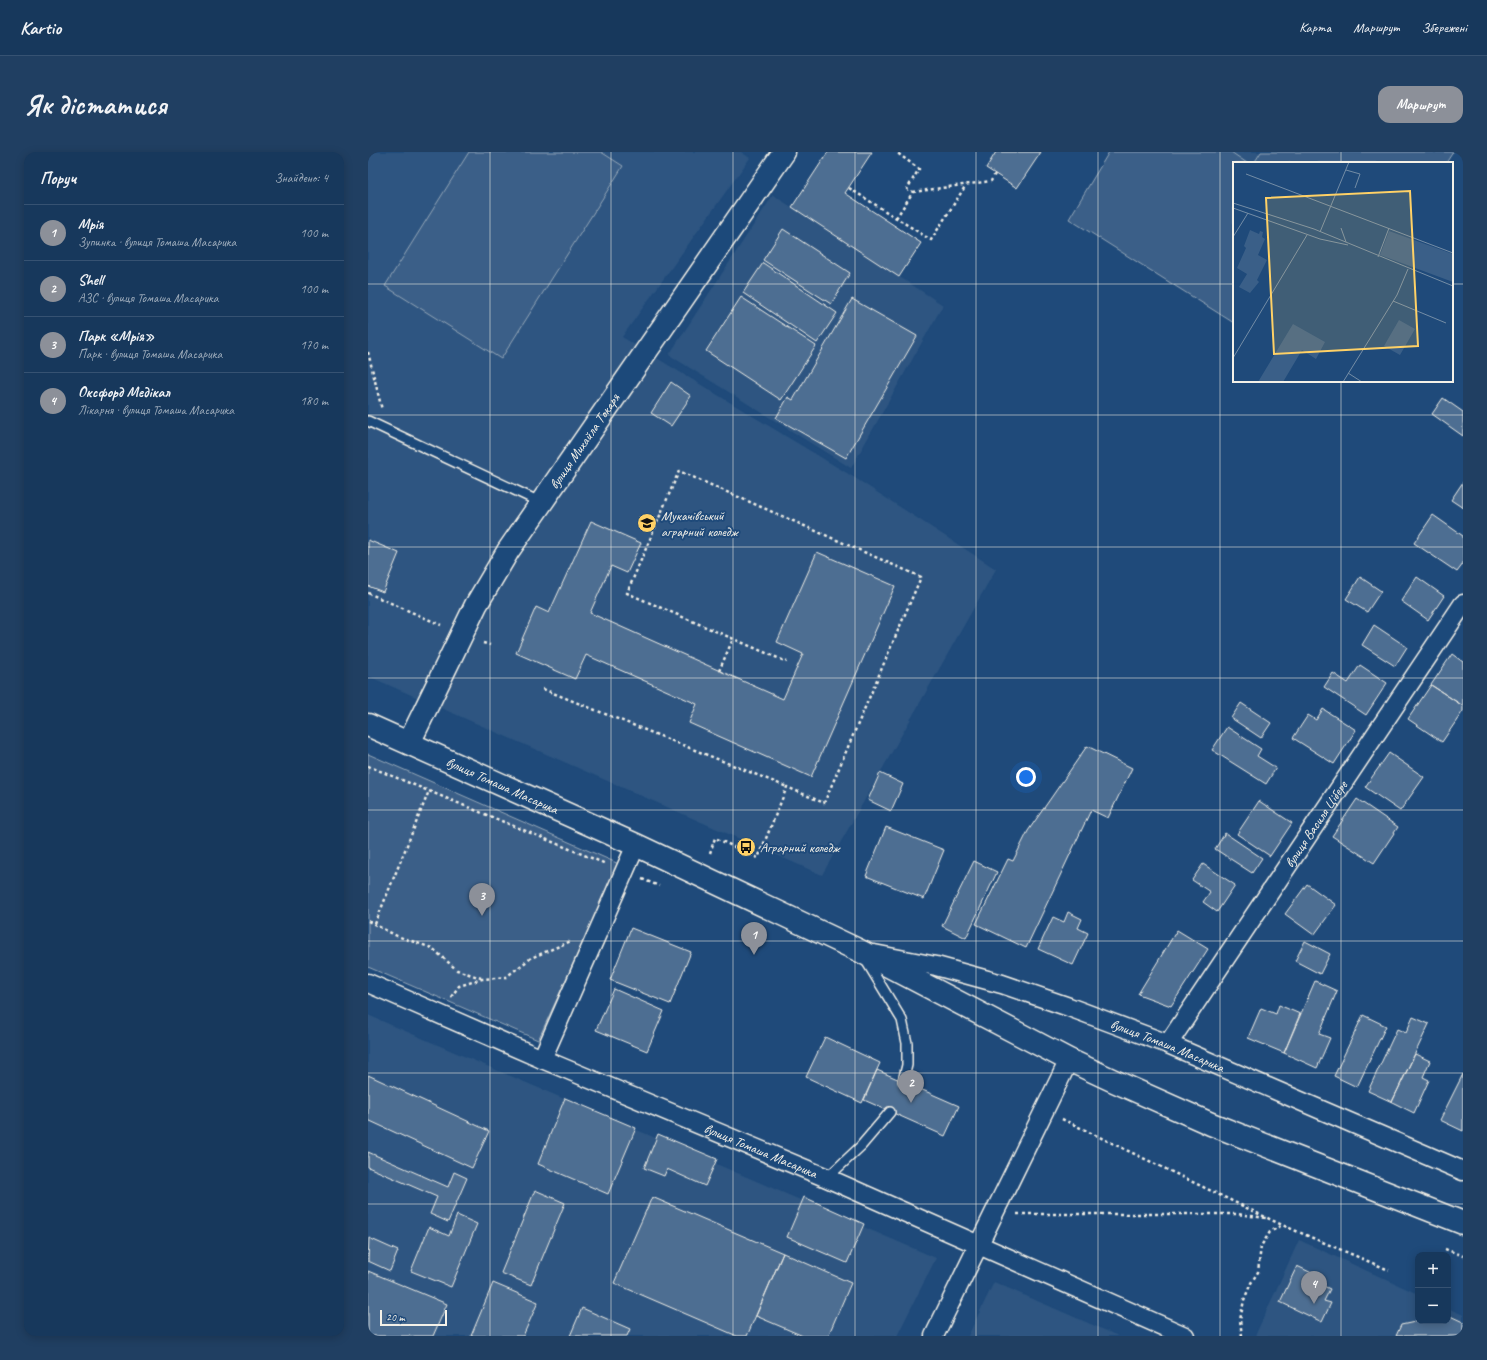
<!DOCTYPE html>
<html lang="uk">
<head>
<meta charset="utf-8">
<style>
	body { margin:0; font-family:Caveat,sans-serif; background:#203f62; color:#f1f3f6 }
	.controls { position:absolute; right:12px; bottom:12px; display:grid; overflow:hidden; border-radius:8px; box-shadow:0 2px 10px #0003 }
	.controls button { width:36px; height:36px; display:grid; place-items:center; padding:0; border:0; border-bottom:1px solid #365272; background:#17385c; color:#f1f3f6; font:20px sans-serif }
	.scale { position:absolute; left:12px; bottom:10px; width:67px; box-sizing:border-box; padding-left:4px; border:2px solid #f4f1e8; border-top:0; font-size:11px; line-height:14px; white-space:nowrap; color:#f4f1e8; -webkit-text-stroke:3px #1f4a7a; paint-order:stroke }
	.you { position:absolute; left:658px; top:625px; width:14px; height:14px; margin:-10px; border:3px solid #fff; border-radius:50%; background:#1a73e8; box-shadow:0 0 0 6px #1a73e833 }
	.badge { display:grid; place-items:center; width:26px; height:26px; border-radius:50%; background:#8c9099; color:#fff; font-size:13px; font-weight:700 }
	.pin { position:absolute; translate:-50% -33px; filter:drop-shadow(0 1px 2px #0008) }
	.pin::after { content:''; position:absolute; top:21px; width:14px; height:12px; background:inherit; clip-path:polygon(0 0,100% 0,50% 100%) }
	.list { margin:0; padding:0; list-style:none }
	h2 { display:flex; justify-content:space-between; align-items:center; height:52px; margin:0; padding:0 16px; font-size:17px }
	h2 small { font-size:13px; font-weight:400; color:#9eacbb }
	.list li { display:grid; grid-template-columns:26px 1fr auto; gap:12px; align-items:center; box-sizing:border-box; height:56px; padding:0 16px; border-top:1px solid #365272 }
	.list b { display:block; font-size:15px; white-space:nowrap }
	.list p { margin:0; font-size:13px; white-space:nowrap; color:#9eacbb }
	.list em { font-size:13px; font-style:normal; color:#9eacbb }
	.map { position:relative; flex:none; width:1095px; height:1184px; overflow:hidden; border-radius:12px }
	header { display:flex; align-items:center; gap:24px; box-sizing:border-box; height:56px; padding:0 20px; background:#17385c; border-bottom:1px solid #365272 }
	header strong { font-size:19px }
	nav { display:flex; gap:22px; margin-inline-start:auto; font-size:14px }
	.intro { display:flex; align-items:center; justify-content:space-between; box-sizing:border-box; height:96px; padding:0 24px }
	h1 { margin:0; font-size:28px }
	.button { padding:10px 18px; border-radius:12px; background:#8c9099; color:#fff; font-size:14px; font-weight:700 }
	main { display:flex; gap:24px; padding:0 24px }
	aside { flex:1; background:#17385c; border-radius:12px; box-shadow:0 2px 10px #0003 }
	.map>svg:first-child { display:block }
</style>
</head>
<body>
<header>
<strong>Kartio</strong>
<nav><a>Карта</a><a>Маршрут</a><a>Збережені</a></nav>
</header>
<div class="intro"><h1>Як дістатися</h1><a class="button">Маршрут</a></div>
<main>
<aside>
<h2>Поруч<small>Знайдено: 4</small></h2>
<ul class="list">
<li><span class="badge">1</span><div><b>Мрія</b><p>Зупинка · вулиця Томаша Масарика</p></div><em>100 m</em></li>
<li><span class="badge">2</span><div><b>Shell</b><p>АЗС · вулиця Томаша Масарика</p></div><em>100 m</em></li>
<li><span class="badge">3</span><div><b>Парк «Мрія»</b><p>Парк · вулиця Томаша Масарика</p></div><em>170 m</em></li>
<li><span class="badge">4</span><div><b>Оксфорд Медікал</b><p>Лікарня · вулиця Томаша Масарика</p></div><em>180 m</em></li>
</ul>
</aside>
<div class="map">
<svg width="1095" height="1184" viewBox="0 0 1095 1184">
	<rect width="100%" height="100%" fill="#1f4a7a"/>
	<filter id="ink" filterUnits="userSpaceOnUse"><feTurbulence type="fractalNoise" baseFrequency=".025" numOctaves="2"/><feDisplacementMap in="SourceGraphic" scale="8" xChannelSelector="R" yChannelSelector="G"/><feConvolveMatrix kernelMatrix="1 2 1 2 8 2 1 2 1" color-interpolation-filters="sRGB"/></filter>
	<g filter="url(#ink)">
		<path fill="#2d5581" d="M0,0H373L382,6L254,185L487,326L628,417L454,723L0,524Z
			M863,0H893L886,11H879Z
			M405,43L575,153L483,316L301,203Z
			M0,863L568,1106L529,1184H0Z
			M931,1088L1050,1142V1169H1080V1156L1095,1163V1184H887Z
			M626,1130L750,1184H600Z"/>
		<path fill="#3a5f88" stroke="#97a8b8" d="M101,0H233L255,14L133,207L17,134Z
			M741,0H863L879,11H866V171L701,67Z
			M893,0H1085L1078,11H886Z
			M0,602L251,712L170,888L0,815Z"/>
		<path fill="#4d6e92" stroke="#f4f1e8" d="M460,0H504L477,41L553,91L531,125L424,55Z
			M628,0H673L649,36L618,16Z
			M415,77L482,121L463,152L395,108Z
			M395,111L469,161L449,191L375,141Z
			M373,145L448,194L413,248L338,199Z
			M484,147L549,184L478,306L408,266L420,245L425,248Z
			M303,230L323,244L303,274L283,261Z
			M1075,246L1095,260V284L1064,262Z
			M1095,330V356L1083,348Z
			M1065,363L1095,384V412L1089,420L1046,391Z
			M223,369L273,391L259,421L243,414L222,461L415,547L435,502L409,490L449,400L527,434L443,625L321,571L329,552L218,503L207,527L148,501L168,455L181,461Z
			M0,388L31,401L15,440L0,434Z
			M992,425L1013,439L999,460L978,447Z
			M1049,425L1076,444L1060,468L1033,449Z
			M1006,473L1039,495L1027,514L994,493Z
			M1084,502L1095,510V554L1063,533Z
			M992,513L1019,531L998,563L956,535L965,521L980,531Z
			M1063,533L1095,554V559L1074,590L1040,567Z
			M873,551L903,571L893,586L863,566Z
			M955,557L988,578L966,612L925,586L940,563L948,568Z
			M859,575L893,597L889,604L908,616L898,632L844,598Z
			M719,594L764,616L740,666L723,658L658,796L608,772L640,707L645,709L660,679Z
			M1021,601L1056,625L1032,659L997,635Z
			M512,621L535,632L523,659L500,648Z
			M989,647L1030,675L1006,711L964,684Z
			M891,649L924,671L902,704L869,682Z
			M518,675L576,698L556,747L498,724Z
			M857,681L894,706L884,721L847,697Z
			M606,709L629,720L598,786L574,774Z
			M835,712L867,733L849,760L835,750L842,740L824,728Z
			M939,732L968,753L946,783L917,762Z
			M700,760L714,767L710,776L720,781L705,813L670,797L685,765L696,770Z
			M263,776L323,800L302,852L242,828Z
			M809,778L840,797L803,854L770,842Z
			M937,789L962,802L952,822L927,809Z
			M947,829L969,839L951,882L962,886L949,916L916,901Z
			M246,837L296,859L279,899L228,878Z
			M911,853L932,862L916,901L880,886L893,856L908,862Z
			M995,863L1018,874L989,935L966,924Z
			M1045,865L1061,872L1024,950L1000,939L1029,877L1038,881Z
			M457,885L512,911L494,951L438,925Z
			M1047,902L1062,909L1055,925L1061,928L1046,961L1024,950Z
			M509,918L591,954L577,984L496,948Z
			M1095,922V979L1072,968Z
			M0,923L121,979L104,1016L0,968Z
			M197,946L268,976L240,1042L170,1012Z
			M290,982L349,1007L337,1034L299,1017L296,1024L276,1016Z
			M0,1000L80,1035L86,1020L99,1026L80,1070L62,1062L69,1045L0,1015Z
			M167,1038L197,1051L163,1133L133,1121Z
			M284,1045L415,1101L379,1184H369L246,1131Z
			M436,1045L496,1072L479,1111L419,1085Z
			M89,1063L109,1072L83,1135L43,1119L61,1075L81,1084Z
			M1,1086L30,1099L22,1119L0,1109Z
			M415,1101L483,1131L460,1184H435L388,1164Z
			M929,1114L948,1123L945,1129L962,1137L956,1149L963,1151L954,1170L912,1150Z
			M0,1119L79,1152L65,1184H0Z
			M125,1131L170,1150L155,1184H103Z
			M214,1156L262,1177L259,1184H202Z
			M1080,1163L1095,1170V1184H1028L1033,1173L1047,1170L1050,1164V1169H1080Z"/>
		<g fill="none" stroke-linecap="round" stroke-linejoin="round">
			<g stroke="#f4f1e8" stroke-width="12">
				<path id="lane" d="M0,269L174,351
					M497,807L534,868L539,891V913L535,929
					M459,1026L493,994L522,960"/>
			</g>
			<g stroke="#f4f1e8" stroke-width="21">
				<g id="street">
					<path id="s1" d="M506,802L568,814L634,832L701,855L800,892L1095,1019"/>
					<path id="s2" d="M0,831L174,907L459,1026L817,1184"/>
					<path id="s3" d="M800,892L1095,452"/>
					<path d="M174,907L268,693"/>
					<path d="M566,1184L701,908"/>
				</g>
			</g>
			<g stroke="#f4f1e8" stroke-width="25">
				<g id="secondary">
					<path id="s4" d="M41,591L108,453L140,399L416,0"/>
				</g>
			</g>
			<g stroke="#f4f1e8" stroke-width="25">
				<g id="primary">
					<path id="s5" d="M0,573L268,693L492,799L701,908L746,929L843,972L1095,1071"/>
				</g>
			</g>
			<path stroke="#f4f1e8" stroke-width="2.5" stroke-dasharray="3 3" stroke-linecap="butt" d="M481,36L563,88L598,33
				M545,40L623,29L627,22
				M528,66L545,40L539,37L551,17L528,0
				M0,200L14,258
				M0,441L73,473
				M115,491L122,493
				M351,519L365,487
				M175,537L419,635
				M0,614L238,712
				M342,701L347,686L390,706L419,635L456,651L553,425L311,319L259,441L419,510
				M274,727L291,734
				M0,769L29,784L64,796L89,818L113,826
				M7,772L61,639
				M83,845L91,834L114,827L138,825L163,806L203,789
				M694,967L914,1073L1021,1118
				M649,1062H869L898,1066
				M1077,1097L1095,1104
				M874,1184L872,1168L876,1148L883,1131L890,1120L893,1094L902,1080L914,1073"/>
			<use href="#lane" stroke="#1f4a7a" stroke-width="9"/>
			<use href="#street" stroke="#1f4a7a" stroke-width="18"/>
			<use href="#secondary" stroke="#1f4a7a" stroke-width="22"/>
			<use href="#primary" stroke="#1f4a7a" stroke-width="22"/>
		</g>
	</g>
	<path fill="none" stroke="#f4f1e8" stroke-width="1" stroke-opacity="0.55" d="M122,0V1184M243,0V1184M365,0V1184M487,0V1184M608,0V1184M730,0V1184M852,0V1184M973,0V11M0,132H866M1084,132H1095M973,229V1184M0,263H1095M0,395H1095M0,526H1095M0,658H1095M0,789H1095M0,921H1095M0,1052H1095"/>
	<defs>
		<g id="university-disc" transform="scale(1)"><circle r="9.5" fill="#ffd166" stroke="#1f4a7a"/><path d="M0-5L7-2L0 1L-7-2ZM-4 1L0 2.5L4 1V4Q0 6-4 4Z" fill="#111"/></g>
		<g id="bus-disc" transform="scale(1)"><circle r="9.5" fill="#ffd166" stroke="#1f4a7a"/><path d="M-5-6H5V4H4V6H2V4H-2V6H-4V4H-5ZM-3.5-4V0h7V-4ZM-3.5 1.2v1.5H-2V1.2ZM2 1.2v1.5H3.5V1.2Z" fill="#111"/></g>
	</defs>
	<g fill-rule="evenodd">
		<use href="#university-disc" x="279" y="371"/>
		<use href="#bus-disc" x="378" y="695"/>
	</g>
	<g text-anchor="middle" dominant-baseline="central" stroke-width="4" stroke-linejoin="round" paint-order="stroke">
		<g font-size="14" fill="#f4f1e8" stroke="#1f4a7a">
			<text stroke="none"><textPath href="#s4" startOffset="350">вулиця Михайла Токаря</textPath></text>
			<text stroke="none"><textPath href="#s5" startOffset="147">вулиця Томаша Масарика</textPath></text>
			<text stroke="none"><textPath href="#s3" startOffset="265">вулиця Василя Цібере</textPath></text>
			<text stroke="none"><textPath href="#s1" startOffset="308">вулиця Томаша Масарика</textPath></text>
			<text stroke="none"><textPath href="#s2" startOffset="427">вулиця Томаша Масарика</textPath></text>
		</g>
		<g font-size="14" fill="#f4f1e8" stroke="#1f4a7a" text-anchor="start">
			<text x="293" y="363">Мукачівський<tspan x="293" dy="16">аграрний коледж</tspan></text>
			<text x="392" y="695">Аграрний коледж</text>
		</g>
	</g>
	<g transform="translate(865 10)">
		<rect width="220" height="220" fill="#1f4a7a"/>
		<path d="M17,68L26,72L27,69L30,70L29,75L32,77L25,93L34,98L24,118L26,120L17,131L6,125L14,112L4,106L13,86L11,84ZM156,69L220,92V120L147,93ZM166,158L182,167L167,193L151,184ZM60,162L92,180L83,197L69,188L50,220H25Z" fill="#3a5f88"/>
		<path fill="none" stroke="#748da6" stroke-width="1" d="M113,8L127,12L122,26M13,12L220,91M0,41L81,67L220,124M0,46L87,77L115,83M108,66L113,80M87,70L116,0M0,75L15,51M145,95L156,66M160,139L213,161M0,196L74,73M115,211L129,220M110,220L164,133L175,107"/>
		<path fill="#ffd166" fill-opacity="0.15" stroke="#ffd166" stroke-width="2" d="M177,29L185,184L41,192L33,36Z"/>
		<rect width="220" height="220" fill="none" stroke="#f4f1e8" stroke-width="2"/>
	</g>
</svg>
<div class="controls">
<button>+</button>
<button>−</button>
</div>
<div class="scale">20 m</div>
<div class="you"></div>
<div class="pin badge" style="left:386px;top:803px">1</div>
<div class="pin badge" style="left:543px;top:951px">2</div>
<div class="pin badge" style="left:114px;top:764px">3</div>
<div class="pin badge" style="left:946px;top:1152px">4</div>
</div>
</main>
</body>
</html>
